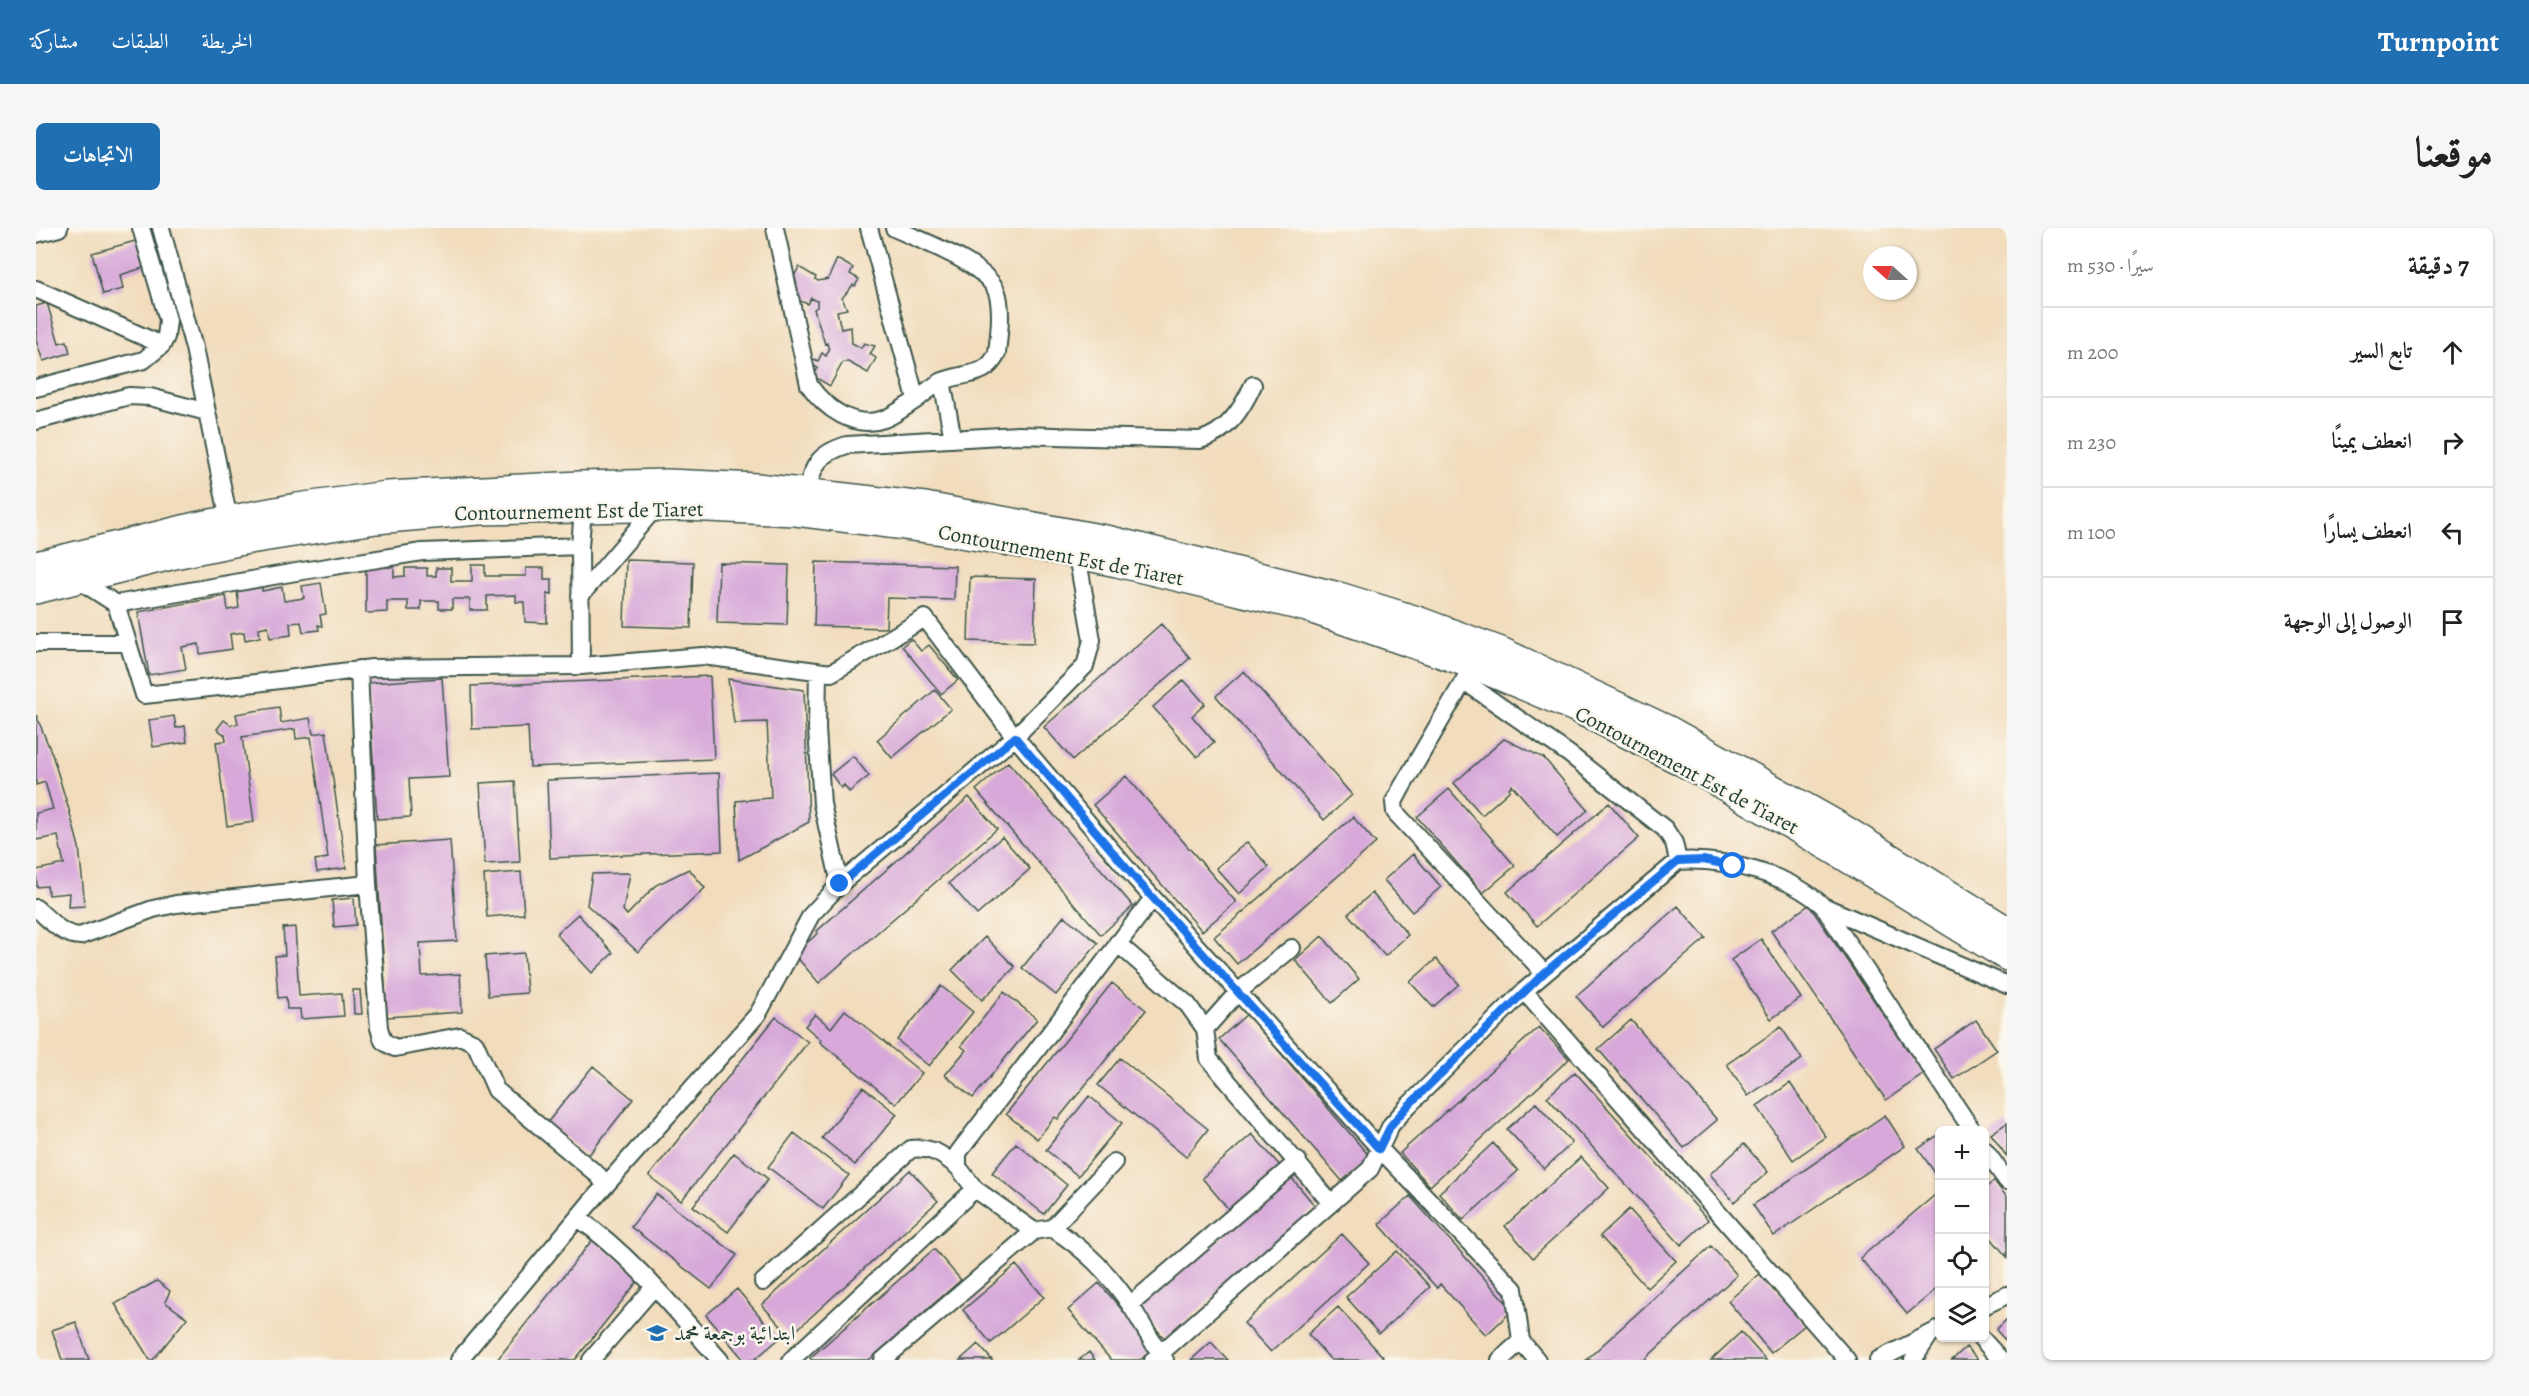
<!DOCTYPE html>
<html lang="ar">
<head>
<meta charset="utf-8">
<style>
	body { margin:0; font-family:Alegreya,Amiri,serif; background:#f6f6f6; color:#222; direction:rtl }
	.controls { position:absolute; right:18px; bottom:18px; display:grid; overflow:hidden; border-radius:9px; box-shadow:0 2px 4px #0004 }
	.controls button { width:54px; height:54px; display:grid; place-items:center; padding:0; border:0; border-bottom:2px solid #e0e0e0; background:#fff; color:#222; font:30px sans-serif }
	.compass { position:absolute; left:1827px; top:18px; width:54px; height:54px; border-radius:50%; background:#fff; box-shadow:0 2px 4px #0004; rotate:291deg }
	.stop { position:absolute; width:18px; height:18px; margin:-14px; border:4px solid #1a73e8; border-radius:50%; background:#fff }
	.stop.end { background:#1a73e8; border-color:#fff; box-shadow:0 2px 6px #0008 }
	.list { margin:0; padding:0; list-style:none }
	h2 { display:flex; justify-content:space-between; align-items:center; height:78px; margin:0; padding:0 24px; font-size:26px }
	h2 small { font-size:20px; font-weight:400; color:#767676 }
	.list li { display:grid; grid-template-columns:39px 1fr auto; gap:18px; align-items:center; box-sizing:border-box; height:90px; padding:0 24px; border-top:2px solid #e0e0e0 }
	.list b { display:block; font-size:22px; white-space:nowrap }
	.list em { font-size:20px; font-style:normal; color:#767676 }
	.icon { flex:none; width:33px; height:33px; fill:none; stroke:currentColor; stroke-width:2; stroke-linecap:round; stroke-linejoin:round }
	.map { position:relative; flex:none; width:1971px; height:1132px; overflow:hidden; direction:ltr; border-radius:9px }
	header { display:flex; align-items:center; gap:36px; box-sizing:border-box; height:84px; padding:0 30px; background:#1f6fb2; color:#fff }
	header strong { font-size:28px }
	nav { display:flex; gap:33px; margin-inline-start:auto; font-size:21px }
	.intro { display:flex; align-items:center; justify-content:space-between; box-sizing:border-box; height:144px; padding:0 36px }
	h1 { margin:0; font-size:42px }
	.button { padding:15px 27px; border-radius:9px; background:#1f6fb2; color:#fff; font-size:21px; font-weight:700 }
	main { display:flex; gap:36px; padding:0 36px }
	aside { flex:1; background:#fff; border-radius:9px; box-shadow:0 2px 4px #0004 }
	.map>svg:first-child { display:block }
</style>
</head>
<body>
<header>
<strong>Turnpoint</strong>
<nav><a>الخريطة</a><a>الطبقات</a><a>مشاركة</a></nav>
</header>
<div class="intro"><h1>موقعنا</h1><a class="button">الاتجاهات</a></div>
<main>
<aside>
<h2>7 دقيقة<small>سيرًا · 530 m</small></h2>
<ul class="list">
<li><svg class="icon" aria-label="ahead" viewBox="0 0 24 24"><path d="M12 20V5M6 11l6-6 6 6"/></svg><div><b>تابع السير</b></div><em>200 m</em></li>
<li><svg class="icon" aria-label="right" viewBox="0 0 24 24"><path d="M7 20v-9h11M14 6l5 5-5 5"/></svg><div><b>انعطف يمينًا</b></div><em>230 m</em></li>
<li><svg class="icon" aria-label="left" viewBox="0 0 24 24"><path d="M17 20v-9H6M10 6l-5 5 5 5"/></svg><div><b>انعطف يسارًا</b></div><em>100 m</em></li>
<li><svg class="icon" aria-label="arrive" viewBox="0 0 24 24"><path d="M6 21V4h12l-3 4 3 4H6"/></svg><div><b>الوصول إلى الوجهة</b></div></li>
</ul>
</aside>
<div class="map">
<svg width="1971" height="1132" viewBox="0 0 1971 1132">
	<rect width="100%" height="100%" fill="#fbf7ec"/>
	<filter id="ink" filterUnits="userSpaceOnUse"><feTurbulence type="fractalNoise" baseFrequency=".0167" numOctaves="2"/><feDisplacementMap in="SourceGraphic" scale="12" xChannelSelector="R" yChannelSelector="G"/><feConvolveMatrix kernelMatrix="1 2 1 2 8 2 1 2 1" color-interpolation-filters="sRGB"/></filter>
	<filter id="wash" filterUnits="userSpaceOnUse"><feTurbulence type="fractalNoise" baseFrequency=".008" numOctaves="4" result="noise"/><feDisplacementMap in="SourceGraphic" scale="24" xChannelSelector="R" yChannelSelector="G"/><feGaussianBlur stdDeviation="1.35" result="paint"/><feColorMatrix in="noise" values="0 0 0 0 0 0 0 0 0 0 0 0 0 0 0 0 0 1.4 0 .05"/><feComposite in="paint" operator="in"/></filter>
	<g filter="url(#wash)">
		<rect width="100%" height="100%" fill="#f1dcbc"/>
		<g id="blocks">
			<path fill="#d7a8d9" d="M103,12L110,39L84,47L87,61L67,66L56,25Z
				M801,31L817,40L814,46L823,51L819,58L817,57L806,70L811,81L801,83L805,101L815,99L816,115L825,120L828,115L839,118L834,126L840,130L832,145L812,134H807L794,158L777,148L782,140L775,136L778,131L782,133L786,125L790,128L793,122L791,115L789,116L778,81L781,79V73L775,70L772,76L756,70L753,58L763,39L780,49L779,51L782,53L792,51Z
				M11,75L23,115L31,113L34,125L7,133L0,112V78Z
				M590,332L657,334L655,400L588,398Z
				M780,334L919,338L918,372L851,370L850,400L778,398Z
				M683,335L753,337L751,397L681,395Z
				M436,337H449V348H490V340H508V351H516V367L511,366V395L489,394L488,374H480V367L451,368V382H434V371H416V381H403V373H385V382H372V373H351V384L330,385V339H358V349L369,348V340H391V348H400V340H415V353H436Z
				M934,349L1000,351L998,415L932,413Z
				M285,355L290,386L284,387L286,398L282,397L283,402L267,404L265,394L254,395L255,407L234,410L232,398L223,400L224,409L209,412L208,404L194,406L196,421L164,426L163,416L146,419L150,441L113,447L102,384L190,368L192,382L203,380L201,363L226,359V363L246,359L248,373L268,370L266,358Z
				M1125,396L1154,430L1037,532L1008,499Z
				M875,411L885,423L893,417L922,452L905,466L866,418Z
				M1208,443L1316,567L1288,592L1180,468Z
				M674,448L678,531L494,539L492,499L436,501L435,458Z
				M406,450L413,549L373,551L375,589L341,591L332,455Z
				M692,451L768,462L773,594L703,632L700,573L735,570L731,494L698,495Z
				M1148,452L1169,476L1156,488L1178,514L1161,529L1117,479Z
				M899,462L915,481L856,530L841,512Z
				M243,479L245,495L274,490L277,506L290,504L310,640L281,644L279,632L292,630L275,509L260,511L259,501L206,509L218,594L191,598L180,514L190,513L189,507L181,501L188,492L195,497L202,496L200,486Z
				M0,487L16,526L33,582L43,619L49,678L32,679L33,665L13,667L11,658L1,659L0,642L28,636L22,608L0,612V585L17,581L9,554L0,557Z
				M138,488L140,500L149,498L151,514L117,519L113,492Z
				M1468,511L1508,530L1552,582L1521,609L1476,557L1473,560L1474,562L1446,587L1418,555Z
				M817,528L833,548L813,564L808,557L805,560L795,546Z
				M972,534L1097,678L1065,707L940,562Z
				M683,545L686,623L514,630L511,552Z
				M1090,548L1200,674L1166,703L1057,577Z
				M479,553L484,634L449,636L444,555Z
				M1413,561L1479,638L1447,665L1381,589Z
				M933,569L961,601L783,755L758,726L782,705L781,703Z
				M1573,575L1603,610L1501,698L1471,664Z
				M1317,589L1340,615L1201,736L1178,709Z
				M966,609L994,641L941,687L913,655Z
				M414,612L421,713L384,715L386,748L424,746L426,784L351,789L340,617Z
				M1211,614L1233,639L1203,666L1180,640Z
				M1377,626L1405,659L1376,684L1348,652Z
				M653,641L669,660L602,724L551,677L556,646L594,645L587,682L591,687L620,657Z
				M485,644L488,686L451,689L448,647Z
				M1336,665L1372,707L1349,728L1312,686Z
				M318,670L320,697L298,699L296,672Z
				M1773,677L1888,846L1850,872L1735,703Z
				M1642,678L1670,710L1567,799L1540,768Z
				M542,686L577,725L556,745L520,706Z
				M1028,688L1062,715L1020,767L986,740Z
				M259,699L263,768L306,765L308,788L265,791L264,781H251L250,769L242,770L239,728L249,727L247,700Z
				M1286,708L1323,751L1296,775L1259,732Z
				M949,709L979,739L946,772L916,742Z
				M1725,711L1765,770L1735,791L1695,732Z
				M488,725L491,765L452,768L449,728Z
				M1400,731L1423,756L1397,779L1374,754Z
				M1076,755L1110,782L1022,891L1019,889L1001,911L970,886Z
				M905,758L937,784L893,838L861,812Z
				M317,762H324L326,786H318Z
				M968,764L1001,791L937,870L909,847L930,822L925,818Z
				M809,782L886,845L860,876L784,814L785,812L769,798L779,786L795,800Z
				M1211,786L1335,930L1307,954L1183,811Z
				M740,789L772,814L645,973L613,948Z
				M1595,792L1681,892L1648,920L1562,821Z
				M1940,792L1961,822L1918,851L1898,821Z
				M1503,799L1533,831L1394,958L1364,925Z
				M1745,799L1766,831L1712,868L1691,836Z
				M1084,830L1172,901L1150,929L1062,857Z
				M557,838L597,871L552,928L511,895Z
				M1539,844L1672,992L1645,1017L1511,869Z
				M1754,855L1790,909L1757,932L1721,878Z
				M827,859L861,886L819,937L786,910Z
				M1053,868L1086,895L1042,948L1010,922Z
				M1500,875L1536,915L1508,941L1471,901Z
				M1849,887L1869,918L1738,1008L1717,977Z
				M1971,895V929L1955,906Z
				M758,905L813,947L787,981L732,939Z
				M1216,906L1246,940L1195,984L1166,950Z
				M1904,906V952L1882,921Z
				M980,915L1031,957L1008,986L956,945Z
				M1457,915L1482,943L1427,992L1403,965Z
				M1708,916L1732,944L1698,974L1674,946Z
				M698,925L732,951L692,1004L657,978Z
				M1545,929L1573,960L1497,1030L1469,998Z
				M874,942L902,973L754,1108L726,1077Z
				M1255,949L1280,979L1129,1111L1103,1081Z
				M1958,953L1971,969V1029L1948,1002V961Z
				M620,966L701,1027L675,1061L595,999Z
				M1899,967L1904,973V1058L1871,1086L1824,1030Z
				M1374,968L1477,1082L1450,1107L1404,1056L1401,1060L1343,996Z
				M1593,981L1640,1033L1611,1060L1564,1008Z
				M1306,1006L1333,1035L1235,1124L1208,1095Z
				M557,1011L605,1049L539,1132H461Z
				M1675,1018L1701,1047L1608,1132H1550Z
				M898,1021L925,1052L833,1132H776L774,1130Z
				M1361,1023L1394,1059L1343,1106L1310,1069Z
				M980,1037L1008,1069L955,1115L927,1082Z
				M1726,1044L1769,1097L1735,1125L1692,1073Z
				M121,1053L134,1063L129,1074L151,1090L117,1132H114L79,1076Z
				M1063,1055L1119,1120L1104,1132H1075L1032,1082Z
				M701,1061L743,1111L718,1132H708L670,1087Z
				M1302,1079L1347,1129L1343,1132H1295L1272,1106Z
				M1971,1091V1114L1960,1102Z
				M40,1094L53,1132H26L16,1102Z
				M1705,1104L1730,1132H1675Z
				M1175,1114L1192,1132H1155Z
				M942,1116L956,1132H924Z
				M1930,1119L1942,1132H1916Z
				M1053,1124L1059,1132H1043Z"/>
		</g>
	</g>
	<g filter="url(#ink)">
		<use href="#blocks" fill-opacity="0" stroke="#3e5548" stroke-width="1.5"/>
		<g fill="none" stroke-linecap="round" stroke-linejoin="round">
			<g stroke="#3e5548" stroke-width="20">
				<path id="minor" d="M125,0L158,120L193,292
					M739,0L773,157C789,180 818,202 848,191C859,187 870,178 880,172C888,166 897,157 907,153C928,144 951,150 961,125C963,107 966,85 962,68C956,37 885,13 858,0
					M833,0L880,171
					M0,6L23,0
					M0,61L126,117
					M906,153L917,211
					M0,160L108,132L126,117L130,109L132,92L105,0
					M0,193L93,168L114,169L171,184
					M770,264C778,236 782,226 811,217L982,207L1164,212C1191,205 1206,181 1217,157
					M1041,327L1056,412L1049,438L979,509L1099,650L1343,920L1478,1061L1485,1113L1501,1132
					M41,351L80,376L260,344L386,324L544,318L547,281
					M544,368L619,280
					M80,376L108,467L220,455L336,440L545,438L544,318
					M0,415H90
					M1437,437L1366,559L1358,574L1359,584L1508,745
					M323,441L332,656L343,800L347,813L359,820L424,808L439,815L460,862L563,948L569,958
					M782,443L781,501L786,576L804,656
					M1428,453L1533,526L1629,601L1638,615L1642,633
					M1787,678L1971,757
					M0,680C14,692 25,707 44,708L117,681L140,676L332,656
					M1081,715L1152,777L1169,801L1173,831L1295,975
					M1488,763L1642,633C1688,630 1753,646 1787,678L1936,902
					M1169,801L1202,764L1256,720
					M1948,921L1971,953
					M939,961L922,939V925L1117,670
					M542,990C596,1028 640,1083 684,1132
					M1016,1000L1078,934
					M727,1054L875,921C895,918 907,927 922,939
					M1094,1077L1262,933
					M1948,1078L1971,1067
					M1945,1110L1965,1132
					M423,1132L553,976L722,786L775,687L804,656L979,509L889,390L795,445L667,428L545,438
					M555,1132L618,1059
					M755,1132L939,961L998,1003L1016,1000C1050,1022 1072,1044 1095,1078C1106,1095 1116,1115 1129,1132
					M847,1132L998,1003
					M1117,1132L1334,941L1355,897L1373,877L1488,763L1811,1132
					M1464,1132L1485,1113
					M1842,1132L1904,1101
					M1877,1132L1893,1108"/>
			</g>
			<g stroke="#3e5548" stroke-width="30">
				<path id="trunk" d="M0,337L159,298L261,279L351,267L544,257L632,255L721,259L889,278L1075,312L1303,368L1381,392L1465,423L1633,502L1800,596L1971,702
					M0,362L143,326L207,313L340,292L443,283L650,279L760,284L900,302L1004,319L1081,335L1271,380L1437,437L1539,480L1648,535L1796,621L1971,729"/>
			</g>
			<use href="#minor" stroke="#fff" stroke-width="16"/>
			<use href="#trunk" stroke="#fff" stroke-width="27"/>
		</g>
	</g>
	<g fill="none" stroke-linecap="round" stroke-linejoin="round" filter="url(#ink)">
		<path stroke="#1a73e8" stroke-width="8" d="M804,656L979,509L1099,650L1343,921L1355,897L1373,877L1508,745L1642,633L1667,632L1697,638"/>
	</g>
	<defs>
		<g id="school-bare" transform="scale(1.62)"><path d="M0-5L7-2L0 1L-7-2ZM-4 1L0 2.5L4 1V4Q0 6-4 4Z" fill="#1f6fb2" stroke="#fbf7ec" stroke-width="2.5" paint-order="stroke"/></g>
	</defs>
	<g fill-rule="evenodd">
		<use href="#school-bare" x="621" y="1105"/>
	</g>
	<g text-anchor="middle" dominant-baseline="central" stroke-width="5" stroke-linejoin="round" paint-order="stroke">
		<g font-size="21" fill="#1f3d34" stroke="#fbf7ec">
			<text transform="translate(543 283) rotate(-1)">Contournement Est de Tiaret</text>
			<text transform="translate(1025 327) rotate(11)">Contournement Est de Tiaret</text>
			<text transform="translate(1651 542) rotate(28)">Contournement Est de Tiaret</text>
		</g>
		<g font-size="21" fill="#1f3d34" stroke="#fbf7ec" text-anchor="start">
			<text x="638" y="1105">ابتدائية بوجمعة محمد</text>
		</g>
	</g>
</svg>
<div class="controls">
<button>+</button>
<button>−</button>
<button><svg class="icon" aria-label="locate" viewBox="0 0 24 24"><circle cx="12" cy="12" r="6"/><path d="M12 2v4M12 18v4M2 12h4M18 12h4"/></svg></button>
<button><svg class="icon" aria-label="layers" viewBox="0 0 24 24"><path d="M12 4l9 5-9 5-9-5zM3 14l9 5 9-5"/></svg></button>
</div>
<svg class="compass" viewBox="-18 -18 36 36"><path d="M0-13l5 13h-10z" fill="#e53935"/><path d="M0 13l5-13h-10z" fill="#767676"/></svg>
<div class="stop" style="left:1697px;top:638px"></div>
<div class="stop end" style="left:804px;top:656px"></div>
</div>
</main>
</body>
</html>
